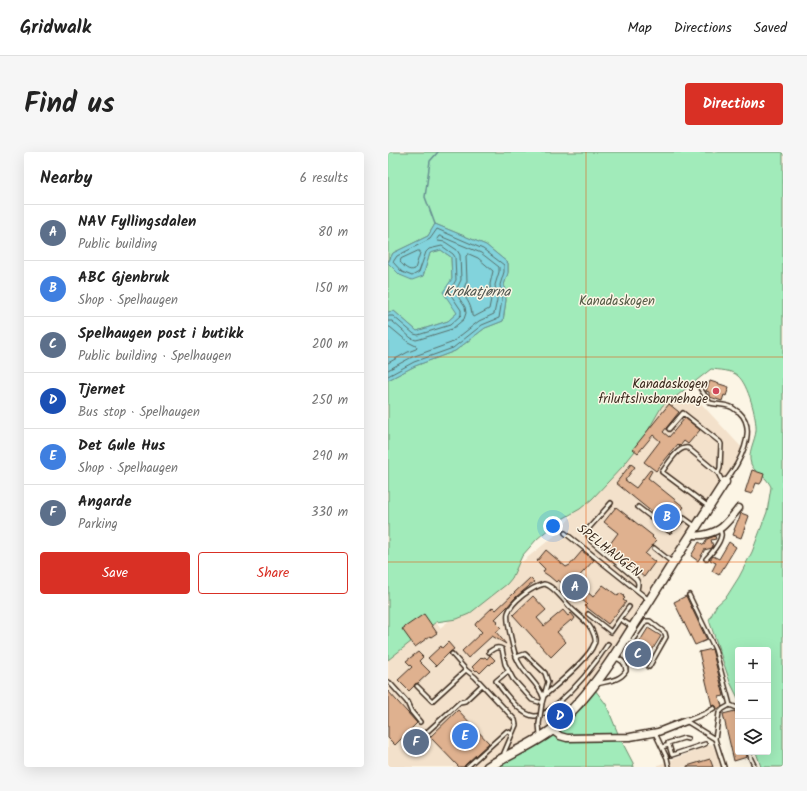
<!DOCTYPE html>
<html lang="en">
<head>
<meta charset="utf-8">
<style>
	body { margin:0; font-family:Kalam,sans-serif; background:#f6f6f6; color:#222 }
	.controls { position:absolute; right:12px; bottom:12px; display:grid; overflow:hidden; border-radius:4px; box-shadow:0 4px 16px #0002 }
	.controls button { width:36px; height:36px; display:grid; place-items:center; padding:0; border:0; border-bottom:1px solid #e0e0e0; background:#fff; color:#222; font:20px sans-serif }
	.you { position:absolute; left:165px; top:374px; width:14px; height:14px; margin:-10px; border:3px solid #fff; border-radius:50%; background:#1a73e8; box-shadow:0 0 0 6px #1a73e833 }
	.badge { display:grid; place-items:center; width:26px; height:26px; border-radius:50%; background:#d93025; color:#fff; font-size:13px; font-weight:700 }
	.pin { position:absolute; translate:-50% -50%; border:2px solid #fff; box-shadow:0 1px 4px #0006 }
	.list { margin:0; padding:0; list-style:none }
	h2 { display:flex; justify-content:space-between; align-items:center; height:52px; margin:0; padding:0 16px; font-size:17px }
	h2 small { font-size:13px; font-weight:400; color:#767676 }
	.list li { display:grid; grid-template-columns:26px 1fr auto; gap:12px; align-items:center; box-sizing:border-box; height:56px; padding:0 16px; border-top:1px solid #e0e0e0 }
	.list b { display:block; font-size:15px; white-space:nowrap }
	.list p { margin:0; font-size:13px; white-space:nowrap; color:#767676 }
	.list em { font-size:13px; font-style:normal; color:#767676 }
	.actions { display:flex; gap:8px; padding:12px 16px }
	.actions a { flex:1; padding:9px 0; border:1px solid #d93025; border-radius:4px; text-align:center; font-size:14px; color:#d93025 }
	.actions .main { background:#d93025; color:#fff }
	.icon { flex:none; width:22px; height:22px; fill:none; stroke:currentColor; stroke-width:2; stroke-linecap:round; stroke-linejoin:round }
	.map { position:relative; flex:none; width:395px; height:615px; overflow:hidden; border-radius:4px }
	header { display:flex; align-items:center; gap:24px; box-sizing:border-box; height:56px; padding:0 20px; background:#fff; border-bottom:1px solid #e0e0e0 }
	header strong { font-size:19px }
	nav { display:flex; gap:22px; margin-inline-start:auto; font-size:14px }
	.intro { display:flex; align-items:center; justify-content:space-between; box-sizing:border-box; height:96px; padding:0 24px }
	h1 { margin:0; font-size:28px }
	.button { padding:10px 18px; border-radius:4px; background:#d93025; color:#fff; font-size:14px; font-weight:700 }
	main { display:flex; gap:24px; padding:0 24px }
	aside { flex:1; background:#fff; border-radius:4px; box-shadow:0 4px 16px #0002 }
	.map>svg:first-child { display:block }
</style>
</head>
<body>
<header>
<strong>Gridwalk</strong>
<nav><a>Map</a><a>Directions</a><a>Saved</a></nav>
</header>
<div class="intro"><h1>Find us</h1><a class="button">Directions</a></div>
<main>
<aside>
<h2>Nearby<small>6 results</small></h2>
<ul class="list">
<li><span class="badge" style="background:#5c6f8a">A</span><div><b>NAV Fyllingsdalen</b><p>Public building</p></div><em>80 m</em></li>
<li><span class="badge" style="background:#3f7fe0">B</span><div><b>ABC Gjenbruk</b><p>Shop · Spelhaugen</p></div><em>150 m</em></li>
<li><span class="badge" style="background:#5c6f8a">C</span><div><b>Spelhaugen post i butikk</b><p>Public building · Spelhaugen</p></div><em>200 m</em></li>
<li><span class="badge" style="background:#1a4fb4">D</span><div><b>Tjernet</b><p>Bus stop · Spelhaugen</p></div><em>250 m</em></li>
<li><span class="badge" style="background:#3f7fe0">E</span><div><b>Det Gule Hus</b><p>Shop · Spelhaugen</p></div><em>290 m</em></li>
<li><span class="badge" style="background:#5c6f8a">F</span><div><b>Angarde</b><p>Parking</p></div><em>330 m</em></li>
</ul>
<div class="actions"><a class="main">Save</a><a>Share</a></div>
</aside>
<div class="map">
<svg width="395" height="615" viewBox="0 0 395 615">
	<rect width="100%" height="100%" fill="#fcf5e5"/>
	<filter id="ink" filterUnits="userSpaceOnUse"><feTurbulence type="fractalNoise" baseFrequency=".025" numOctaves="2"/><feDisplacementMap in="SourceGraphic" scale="8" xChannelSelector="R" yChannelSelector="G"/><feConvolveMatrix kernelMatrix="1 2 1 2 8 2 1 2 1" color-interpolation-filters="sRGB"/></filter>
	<g filter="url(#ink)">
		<path fill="#f3e1cb" d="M307,245L355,297L239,481L203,531L157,582L94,615H0V466L35,452L52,476L170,381L276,248Z
			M324,592L334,612L335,615H270V613Z"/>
		<path fill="#a1ebba" stroke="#6e8a6c" d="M0,0H395V615H373L368,600H380V498H350V546L342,530L321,468L328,454L339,444L351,425L364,400L379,360L383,335C382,332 380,330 378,327C373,323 366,319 363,312C359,301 367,289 368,279C369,266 360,232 350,224C344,218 331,218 323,217L290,243L274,254L251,294L235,314L204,347L192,357L169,370L149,387L134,404L124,426L119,432L81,462L69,467L48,470L0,508V228L27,214L67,199L97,176L115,169L118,148L116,133L120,120V111L98,93L47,72L40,84L5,101L0,110Z
			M53,98L63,105L64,127L69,161L60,169L29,179L6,159L0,160V111L12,123L35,124L42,101Z
			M207,538L218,552L231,584L245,611L246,615H105L160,583L195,555Z"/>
		<path fill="#82d3dc" stroke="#668f90" d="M47,72L98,93L120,111V121L116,133L118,148L115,169L97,176L67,199L27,214L0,228V160L6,159L29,179L60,169L69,161L55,140L64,127L63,105L53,98L42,101L35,124L24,128L12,123L0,111L5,101L40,84Z"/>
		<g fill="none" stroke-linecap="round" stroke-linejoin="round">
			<path stroke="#576e6a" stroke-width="1" d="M30,99H32V101L27,117C20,120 16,114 12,110L13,107Z
				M81,102L90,106L105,119L102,132L103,147L101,157L86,165L84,164C84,154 79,148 74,140L79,129L78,104L79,103Z
				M0,164H5L26,182L30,183L62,173L73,163V158L61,140L68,128L67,105L65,102L54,94L41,97L38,100L31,120L24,124L14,120L5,110L9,104L42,87L49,77L95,97L116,113V120L112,133L114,148L111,166L94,173L65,196L26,210L0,224
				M0,169H4L23,186L28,188L32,187L64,177L76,167L78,161L77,155L67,140L73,128L72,103L69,98L57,90L50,89L49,87L51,84H52L93,101L111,115V120L107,133L109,148L106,162L91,169L63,191L24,205L0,218
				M0,175H2L20,190L28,194L29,196L28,197L20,200L0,211"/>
			<path stroke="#668f90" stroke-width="1.5" d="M47,72L37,45L42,9L50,0"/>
		</g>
		<path fill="#dfb18f" stroke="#3b2a1e" d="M322,229L341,235L338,244L336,243L334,249L322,245L321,243V240L318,239Z
			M281,252L291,260L275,280L281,285L297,266L312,278L300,292L296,289L292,294L290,292L268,319L256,310L272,289L265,283L250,301L245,297Z
			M243,312L247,315L237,328L248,336L262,318L264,319L260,326L296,355L281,374L228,331Z
			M364,318L376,322L374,329L372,332L368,331L364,342L357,340Z
			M228,355L265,384L264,385L268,389L257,402L267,410L256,425L219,396L230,381L216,370Z
			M353,361L361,364L353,386L345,383L347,378H346L350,368H351Z
			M327,384L328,387L323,388L325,394L324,396L316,398V399L310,409L303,404L311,390L316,393L319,387Z
			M341,390L348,395L331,423L324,419L328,411L322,408L325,404L331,407Z
			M158,398L178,415L182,413L194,399L206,408L187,429L205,445L215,433L230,444L232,441L236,444L235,445L237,446L235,448L238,450L220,472L197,454L199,452L170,428L168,430L161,424L155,420L157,417L149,409Z
			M142,426L146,430L128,445L119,455L107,467L110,469L109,470L110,471L109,472L113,476L108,480L118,492L104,484L80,506L74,499L94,480L87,473L88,471L105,455L108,458Z
			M145,444L158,458L149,466L156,474L175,458L180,464L183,461L187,466L184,470L183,468L169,480L178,490L163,505L125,463Z
			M298,444L319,488L307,493L286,450Z
			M36,462L49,481L43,485L42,484L27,495L14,477Z
			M260,476L273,484L255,513L250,510L244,513L242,510L246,508L242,505Z
			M60,490L66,497L62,500L48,514L40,506L53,494L54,496Z
			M324,497L336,544L331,545L334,554L328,558L329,556L328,554L326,553L324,554L311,500Z
			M30,500L35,505L31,509L42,520L30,531L27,532L26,534L21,539L10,528L24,515L18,509Z
			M102,503L107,508L102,513L101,512L92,521L89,518L88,519L84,515L94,505L95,506L97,505L99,507Z
			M0,539L29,571L7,593L0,586Z
			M70,558L101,591L77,613L76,615H71L42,585Z
			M347,559L350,568V600H358L359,605L346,609L335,562Z
			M322,607L325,615H299V614Z"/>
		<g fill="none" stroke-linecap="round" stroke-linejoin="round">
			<g stroke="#3b2a1e" stroke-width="6">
				<path id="service" d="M312,236L322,251C329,253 337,252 343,255C346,256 348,259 351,260C371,278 350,313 337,330
					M281,277L295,261L332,290L333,292L332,316L330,321L335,331
					M223,351L201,376L200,383L203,389L248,427C251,431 250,433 249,438
					M250,355L281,379L288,374L296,366L307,374
					M321,355L274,320C280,312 290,294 300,296L330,321
					M177,381L261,448
					M266,396L285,411
					M318,407C323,402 332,391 333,384C334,381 332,379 331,377
					M156,432C165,433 176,449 183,456C191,464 203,472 206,483C207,486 208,490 206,492C201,507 167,534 155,545C151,532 136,522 130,509C126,502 118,468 120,461C124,449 144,435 156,432Z
					M301,443L327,497L342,553
					M200,462L223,480L232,467L243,474
					M232,467L241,455
					M238,486L244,489L258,469H262L277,481L278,485L261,515
					M101,500C105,497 109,494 114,497L117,512L125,527L144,548L154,551L160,530L157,521L137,502L128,505
					M64,502L78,518L87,525L127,568L128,573L116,601L117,604
					M120,519L108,529C115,539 132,563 146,564C155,565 163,556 170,551C190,534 206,514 220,492
					M0,530L2,531L19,550L23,559L32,570
					M209,532C219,529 232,529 238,519C238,511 234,507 226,506
					M29,534L44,549L78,518
					M342,553L349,556L350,558
					M298,569L327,587L336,615
					M298,569L318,561L326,556
					M151,572L152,583
					M40,579L72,550L77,549L94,533
					M267,581L279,606L281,615
					M327,587L331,561L335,557L342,553
					M281,593L280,591L296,586L300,587
					M274,595L281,593L284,603L317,592
					M361,600L363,607L367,615
					M79,615L119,579L124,582"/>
			</g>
			<g stroke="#3b2a1e" stroke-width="9">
				<path id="minor" d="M304,382C311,386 328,380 334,375C340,370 346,362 351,356
					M164,578L172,584L179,586L242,585L270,580L298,569"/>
			</g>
			<g stroke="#3b2a1e" stroke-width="11">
				<path id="tertiary" d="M231,497L285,411L337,330"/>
			</g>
			<g stroke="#3b2a1e" stroke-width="12">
				<path id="secondary" d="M100,615C121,602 144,593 164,578C169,574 173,569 177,565C198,545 215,522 231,497"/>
			</g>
			<use href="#service" stroke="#fcf5e5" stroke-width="3"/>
			<use href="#minor" stroke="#fcf5e5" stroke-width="6"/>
			<use href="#tertiary" stroke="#fcf5e5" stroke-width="8"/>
			<use href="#secondary" stroke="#fcf5e5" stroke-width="9"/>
			<g stroke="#3b2a1e" stroke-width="6" stroke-linecap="butt">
				<path id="service-bridge" d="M151,572L154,551"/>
			</g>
			<use href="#service-bridge" stroke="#fcf5e5" stroke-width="3"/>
		</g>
	</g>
	<path fill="none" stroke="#e8590c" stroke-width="1" stroke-opacity="0.55" d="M198,0V615M0,205H395M0,410H395"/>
	<circle fill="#d1495b" stroke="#fcf5e5" stroke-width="1.5" cx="328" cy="239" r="4"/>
	<g text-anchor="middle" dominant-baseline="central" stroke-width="3" stroke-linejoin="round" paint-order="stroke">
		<g font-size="13" fill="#545a45" stroke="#fcf5e5">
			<text x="229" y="149">Kanadaskogen</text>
		</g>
		<g font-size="13" fill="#3b2a1e" stroke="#fcf5e5" text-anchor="end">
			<text x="320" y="232">Kanadaskogen<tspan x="320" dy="15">friluftslivsbarnehage</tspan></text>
		</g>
		<g font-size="13" fill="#3b2a1e" stroke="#fcf5e5">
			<text transform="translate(221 399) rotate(38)">SPELHAUGEN</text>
		</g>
		<g font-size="14" font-style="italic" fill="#4d544e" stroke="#fcf5e5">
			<text x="89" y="140">Krokatjørna</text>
		</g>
	</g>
</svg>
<div class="controls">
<button>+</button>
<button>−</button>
<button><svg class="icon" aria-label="layers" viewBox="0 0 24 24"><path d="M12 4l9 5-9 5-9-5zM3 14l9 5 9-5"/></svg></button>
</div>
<div class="you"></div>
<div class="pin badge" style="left:187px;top:435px;background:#5c6f8a">A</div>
<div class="pin badge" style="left:279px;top:365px;background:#3f7fe0">B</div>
<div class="pin badge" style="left:250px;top:502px;background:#5c6f8a">C</div>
<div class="pin badge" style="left:172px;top:564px;background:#1a4fb4">D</div>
<div class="pin badge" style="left:77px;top:584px;background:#3f7fe0">E</div>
<div class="pin badge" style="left:28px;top:590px;background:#5c6f8a">F</div>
</div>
</main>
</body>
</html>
